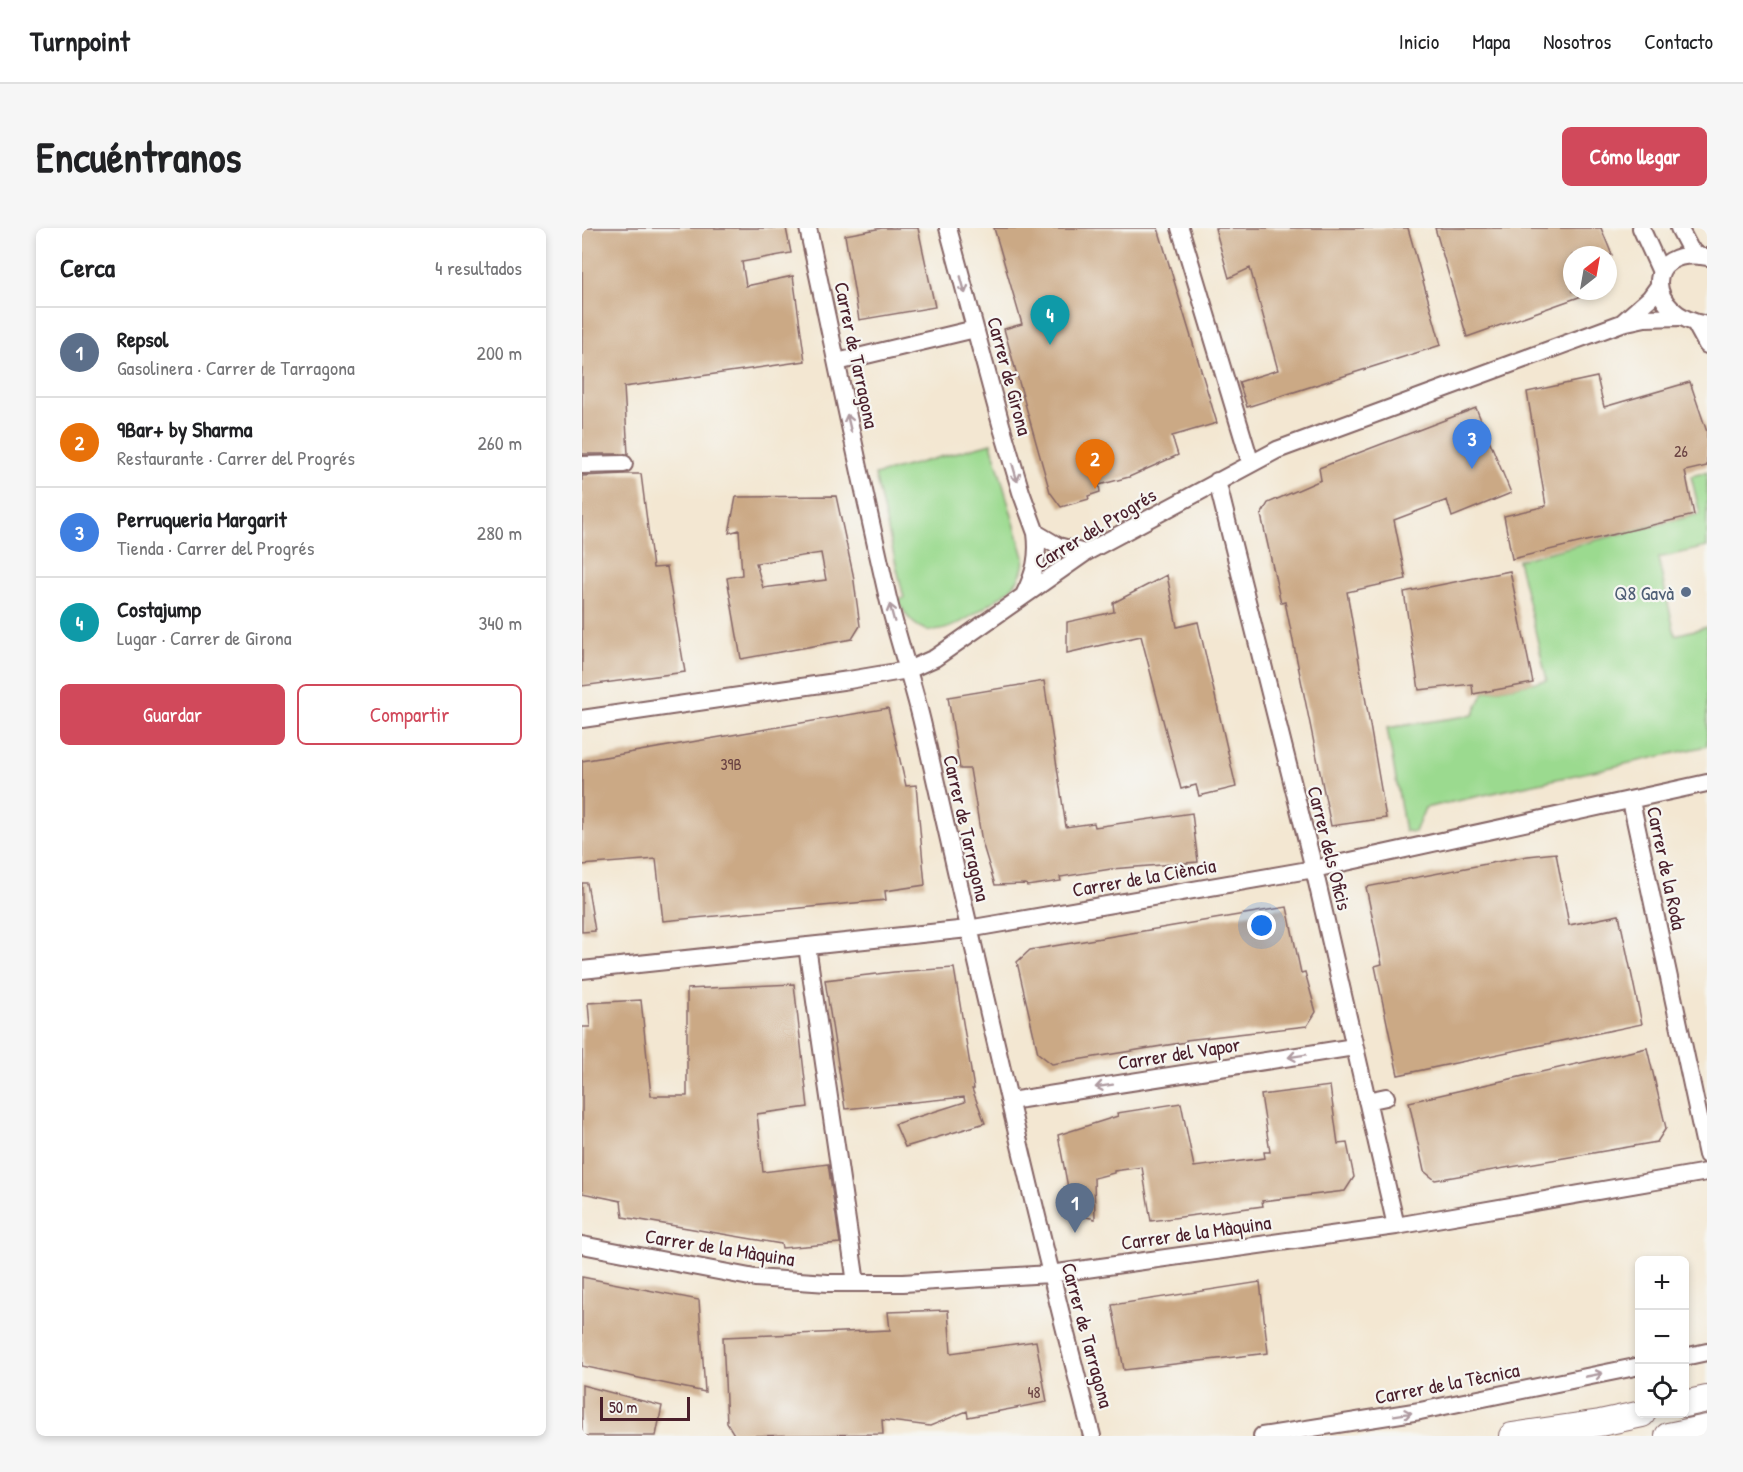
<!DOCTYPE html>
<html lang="es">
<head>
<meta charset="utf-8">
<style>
	body { margin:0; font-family:"Patrick Hand",sans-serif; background:#f6f6f6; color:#202124 }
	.controls { position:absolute; right:18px; bottom:18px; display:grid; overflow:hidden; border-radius:9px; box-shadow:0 3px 9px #0003 }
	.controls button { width:54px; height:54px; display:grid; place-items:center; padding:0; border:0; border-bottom:2px solid #e0e0e0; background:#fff; color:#202124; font:30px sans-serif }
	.compass { position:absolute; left:981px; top:18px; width:54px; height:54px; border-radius:50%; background:#fff; box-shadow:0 3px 9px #0003; rotate:31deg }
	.scale { position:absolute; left:18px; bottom:15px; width:90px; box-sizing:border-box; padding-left:6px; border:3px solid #4a1f2b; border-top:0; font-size:16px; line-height:21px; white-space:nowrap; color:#4a1f2b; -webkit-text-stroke:4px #f6f6f2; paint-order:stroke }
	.you { position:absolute; left:680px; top:698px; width:21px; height:21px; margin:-15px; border:4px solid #fff; border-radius:50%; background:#1a73e8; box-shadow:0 0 0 9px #1a73e833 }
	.badge { display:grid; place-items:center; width:39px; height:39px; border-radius:50%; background:#d1495b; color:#fff; font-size:20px; font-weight:700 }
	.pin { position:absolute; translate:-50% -50px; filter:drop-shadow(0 2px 3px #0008) }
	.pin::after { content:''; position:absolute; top:32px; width:21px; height:18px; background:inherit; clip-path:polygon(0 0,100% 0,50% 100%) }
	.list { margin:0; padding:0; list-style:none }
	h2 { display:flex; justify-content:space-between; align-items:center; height:78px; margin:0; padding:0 24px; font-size:26px }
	h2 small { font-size:20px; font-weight:400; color:#757577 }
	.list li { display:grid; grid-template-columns:39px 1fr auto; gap:18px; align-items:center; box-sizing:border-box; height:90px; padding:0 24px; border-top:2px solid #e0e0e0 }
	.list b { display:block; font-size:22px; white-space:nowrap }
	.list p { margin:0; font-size:20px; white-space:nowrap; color:#757577 }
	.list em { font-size:20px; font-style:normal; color:#757577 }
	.actions { display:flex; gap:12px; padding:18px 24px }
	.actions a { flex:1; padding:14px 0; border:2px solid #d1495b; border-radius:9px; text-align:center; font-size:21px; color:#d1495b }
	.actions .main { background:#d1495b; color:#fff }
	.icon { flex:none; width:33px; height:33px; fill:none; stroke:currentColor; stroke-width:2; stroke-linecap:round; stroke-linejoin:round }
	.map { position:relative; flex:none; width:1125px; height:1208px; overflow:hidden; border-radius:9px }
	header { display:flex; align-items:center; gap:36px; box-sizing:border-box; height:84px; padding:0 30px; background:#fff; border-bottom:2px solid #e0e0e0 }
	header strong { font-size:28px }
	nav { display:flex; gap:33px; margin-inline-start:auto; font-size:21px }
	.intro { display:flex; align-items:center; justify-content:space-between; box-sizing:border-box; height:144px; padding:0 36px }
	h1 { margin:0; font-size:42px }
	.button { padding:15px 27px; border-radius:9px; background:#d1495b; color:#fff; font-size:21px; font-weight:700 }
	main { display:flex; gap:36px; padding:0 36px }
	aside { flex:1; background:#fff; border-radius:9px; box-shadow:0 3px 9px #0003 }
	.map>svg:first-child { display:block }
</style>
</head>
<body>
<header>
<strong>Turnpoint</strong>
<nav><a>Inicio</a><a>Mapa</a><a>Nosotros</a><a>Contacto</a></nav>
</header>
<div class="intro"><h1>Encuéntranos</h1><a class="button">Cómo llegar</a></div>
<main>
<aside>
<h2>Cerca<small>4 resultados</small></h2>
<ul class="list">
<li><span class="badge" style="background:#5c6f8a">1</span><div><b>Repsol</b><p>Gasolinera · Carrer de Tarragona</p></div><em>200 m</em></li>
<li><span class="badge" style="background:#e8710a">2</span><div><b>9Bar+ by Sharma</b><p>Restaurante · Carrer del Progrés</p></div><em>260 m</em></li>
<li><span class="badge" style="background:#3f7fe0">3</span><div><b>Perruqueria Margarit</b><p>Tienda · Carrer del Progrés</p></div><em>280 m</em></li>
<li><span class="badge" style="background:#0f9aa8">4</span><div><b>Costajump</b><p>Lugar · Carrer de Girona</p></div><em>340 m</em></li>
</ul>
<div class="actions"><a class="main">Guardar</a><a>Compartir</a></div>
</aside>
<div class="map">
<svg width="1125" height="1208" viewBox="0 0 1125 1208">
	<rect width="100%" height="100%" fill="#f6f6f2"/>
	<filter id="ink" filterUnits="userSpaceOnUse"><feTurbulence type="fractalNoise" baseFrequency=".0167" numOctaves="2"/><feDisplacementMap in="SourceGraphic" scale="12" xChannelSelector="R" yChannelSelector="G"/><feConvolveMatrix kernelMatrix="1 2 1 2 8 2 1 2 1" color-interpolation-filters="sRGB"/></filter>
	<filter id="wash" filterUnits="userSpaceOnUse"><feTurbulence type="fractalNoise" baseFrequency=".008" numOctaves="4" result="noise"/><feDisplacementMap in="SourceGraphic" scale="24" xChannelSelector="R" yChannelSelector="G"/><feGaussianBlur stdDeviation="1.35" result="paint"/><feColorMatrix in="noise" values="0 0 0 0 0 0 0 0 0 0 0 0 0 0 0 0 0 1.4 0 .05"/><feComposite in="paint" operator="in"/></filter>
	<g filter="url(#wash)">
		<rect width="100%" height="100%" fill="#f3e7d2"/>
		<path fill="#9bda8f" stroke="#727c5d" stroke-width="1.5" d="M409,215L442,329C442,357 421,367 400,381C367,404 337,419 316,372L322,370L293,247Z
			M1125,244V319L1076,330L1093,407L1125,399V518L843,580L833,604L823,603L805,500L891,487L902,464L965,452L936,332L1118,286L1109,248Z"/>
		<g id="blocks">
			<path fill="#cba985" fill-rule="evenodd" d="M0,0H204L209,25L160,34L164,58L211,48L223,133L42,159L46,226H0Z
				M300,0H336L353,79L277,92L263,7Z
				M412,0H576L635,195L590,208L596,227L547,249L517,257L518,264L506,268L507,271L479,279L468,264L422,101L440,96Z
				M633,0H826L859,117L665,179L657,154L696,142L668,40L647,50Z
				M853,0H1019L1030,27H990V63L1011,64L885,109Z
				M1015,149L1022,179L1108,154L1125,204V238L1103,243L1112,287L930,331L922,288L964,278L945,164Z
				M894,180L929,265L870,289L865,272L812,292L824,351L765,364L804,590L749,598L703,374L699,375L679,287L686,275L739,252L737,240Z
				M43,246H59L71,340L85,339L103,444L0,458V248Z
				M254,268L271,346L278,398L270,411L159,431L145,350L160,347L157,302L147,305L154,269ZM239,325L244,352L181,360L174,335Z
				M928,343L951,455L891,466L890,456L837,462L822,364Z
				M585,347L595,399L616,394L654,559L617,568L614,557L599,561L559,408L485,425V394L532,384L531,375Z
				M462,453L484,599L512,595L513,599L610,585L616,634L529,641L478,649L479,653L445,658L444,656L413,657L400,614L388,541H378L366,469Z
				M306,480L324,558L334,557L343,657L303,663L304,672L81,693L74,631L0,637V533Z
				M974,625L987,697L1037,687L1060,796L816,847L793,738L800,736L784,659L946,628Z
				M0,655H5L13,703L0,704Z
				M705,679L719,745L723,744L734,784L725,798L604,812V814L470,836L456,825L435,734L448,722Z
				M372,740L392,861H390L403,895L323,919L313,896L383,874L382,869L263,881L243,752L312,744Z
				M212,756L226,879L175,886L181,944L246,936L258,1015L200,1020L199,1016L41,989L39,973L0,965V799H8L6,775L59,772L69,868H105V761Z
				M1065,820L1084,900L1075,914L853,952L842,943L827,874Z
				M748,858L756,916L765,915L772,949L763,963L680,973L681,978L569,993L560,939L532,943V945L512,950L513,991L491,986L476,907L536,888L535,885L599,875L612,939L683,930L682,924H688L679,867Z
				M0,1049L117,1072L123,1164L0,1138Z
				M678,1054L686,1125L542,1142L530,1077Z
				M366,1082L369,1125L454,1113L465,1174L386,1189L385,1183L348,1198L300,1192L301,1206L153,1208L145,1195L141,1109L308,1102L306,1084Z
				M0,1157L80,1178L74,1208H0Z"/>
		</g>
	</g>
	<g filter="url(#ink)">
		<use href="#blocks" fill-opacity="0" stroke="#856565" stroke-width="1.5"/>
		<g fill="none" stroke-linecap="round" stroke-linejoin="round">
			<g stroke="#856565" stroke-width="20">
				<path id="minor" d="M226,0C252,122 277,244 305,366C315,410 331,454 341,498C395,735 449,973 510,1208
					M366,0L420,200L439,264L454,305L476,318L503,325
					M598,0L669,236
					M1059,0L1079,44
					M1097,0L1108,21L1117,28
					M1125,29C1060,16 1062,88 1125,97
					M1041,94L1068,70L1076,59
					M1113,95L1125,117
					M255,134L393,101
					M0,237L42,236
					M635,253L732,641L814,998
					M442,367C453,345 457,329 454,305
					M0,491L267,452L326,442L353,430L503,325L695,222L1040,95L1063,90L1098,89
					M1049,573L1125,927
					M225,718L274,1055
					M0,742L386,701L732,641L1125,555
					M428,873L772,819
					M785,873L804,869
					M0,1017L173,1050L246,1055H321L468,1046L814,998L1125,944
					M1102,1129L1125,1124
					M680,1208L838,1183L1058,1138"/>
			</g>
			<g stroke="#856565" stroke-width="28">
				<path id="highway" d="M1102,1176L1125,1171
					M930,1208L1018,1195L1060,1186
					M1086,1208L1125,1200"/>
			</g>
			<use href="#minor" stroke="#fff" stroke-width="16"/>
			<use href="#highway" stroke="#fff" stroke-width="26"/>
		</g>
		<defs><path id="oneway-shaft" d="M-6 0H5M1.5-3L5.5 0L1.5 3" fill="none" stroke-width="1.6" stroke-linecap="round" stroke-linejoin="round" transform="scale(1.5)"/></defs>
		<g stroke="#ae9aa0">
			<use href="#oneway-shaft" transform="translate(381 57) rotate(75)"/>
			<use href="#oneway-shaft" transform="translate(267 195) rotate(-103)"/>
			<use href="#oneway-shaft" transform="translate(433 245) rotate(74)"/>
			<use href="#oneway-shaft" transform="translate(310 385) rotate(-105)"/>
			<use href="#oneway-shaft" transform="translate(715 828) rotate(171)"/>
			<use href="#oneway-shaft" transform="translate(522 858) rotate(171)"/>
			<use href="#oneway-shaft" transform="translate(1012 1147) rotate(-11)"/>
			<use href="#oneway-shaft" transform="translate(821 1186) rotate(-9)"/>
		</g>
	</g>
	<circle fill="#5c6f8a" stroke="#f6f6f2" stroke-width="2" cx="1104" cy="364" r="6"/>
	<g text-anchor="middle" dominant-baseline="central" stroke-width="4.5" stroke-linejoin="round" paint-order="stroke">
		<g font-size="16" fill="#6a4242">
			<text x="1099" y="223">26</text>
			<text x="149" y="536">39B</text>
			<text x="452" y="1164">48</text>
		</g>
		<g font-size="20" fill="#4a1f2b" stroke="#f6f6f2">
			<text transform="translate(275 127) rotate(78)">Carrer de Tarragona</text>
			<text transform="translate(428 148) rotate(75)">Carrer de Girona</text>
			<text transform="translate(513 300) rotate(-31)">Carrer del Progrés</text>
			<text transform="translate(385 600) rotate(77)">Carrer de Tarragona</text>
			<text transform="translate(748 620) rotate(76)">Carrer dels Oficis</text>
			<text transform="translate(1085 640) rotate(78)">Carrer de la Roda</text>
			<text transform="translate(562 649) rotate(-10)">Carrer de la Ciència</text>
			<text transform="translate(597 825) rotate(-9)">Carrer del Vapor</text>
			<text transform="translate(614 1004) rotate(-8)">Carrer de la Màquina</text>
			<text transform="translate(138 1019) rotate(9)">Carrer de la Màquina</text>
			<text transform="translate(506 1107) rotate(75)">Carrer de Tarragona</text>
			<text transform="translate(865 1155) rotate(-11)">Carrer de la Tècnica</text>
		</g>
		<g font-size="20" fill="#4e5e75" stroke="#f6f6f2" text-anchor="end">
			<text x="1092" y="364">Q8 Gavà</text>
		</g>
	</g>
</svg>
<div class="controls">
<button>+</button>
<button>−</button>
<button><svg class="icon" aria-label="locate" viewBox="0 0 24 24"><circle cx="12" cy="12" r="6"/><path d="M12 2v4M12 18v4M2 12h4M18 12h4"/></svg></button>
</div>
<svg class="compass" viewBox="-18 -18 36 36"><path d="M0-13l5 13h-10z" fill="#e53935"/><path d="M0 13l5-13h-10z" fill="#757577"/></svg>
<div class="scale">50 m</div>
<div class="you"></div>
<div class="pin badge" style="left:493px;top:1005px;background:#5c6f8a">1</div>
<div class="pin badge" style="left:513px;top:261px;background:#e8710a">2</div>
<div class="pin badge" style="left:890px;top:241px;background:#3f7fe0">3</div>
<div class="pin badge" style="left:468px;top:117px;background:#0f9aa8">4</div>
</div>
</main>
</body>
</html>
